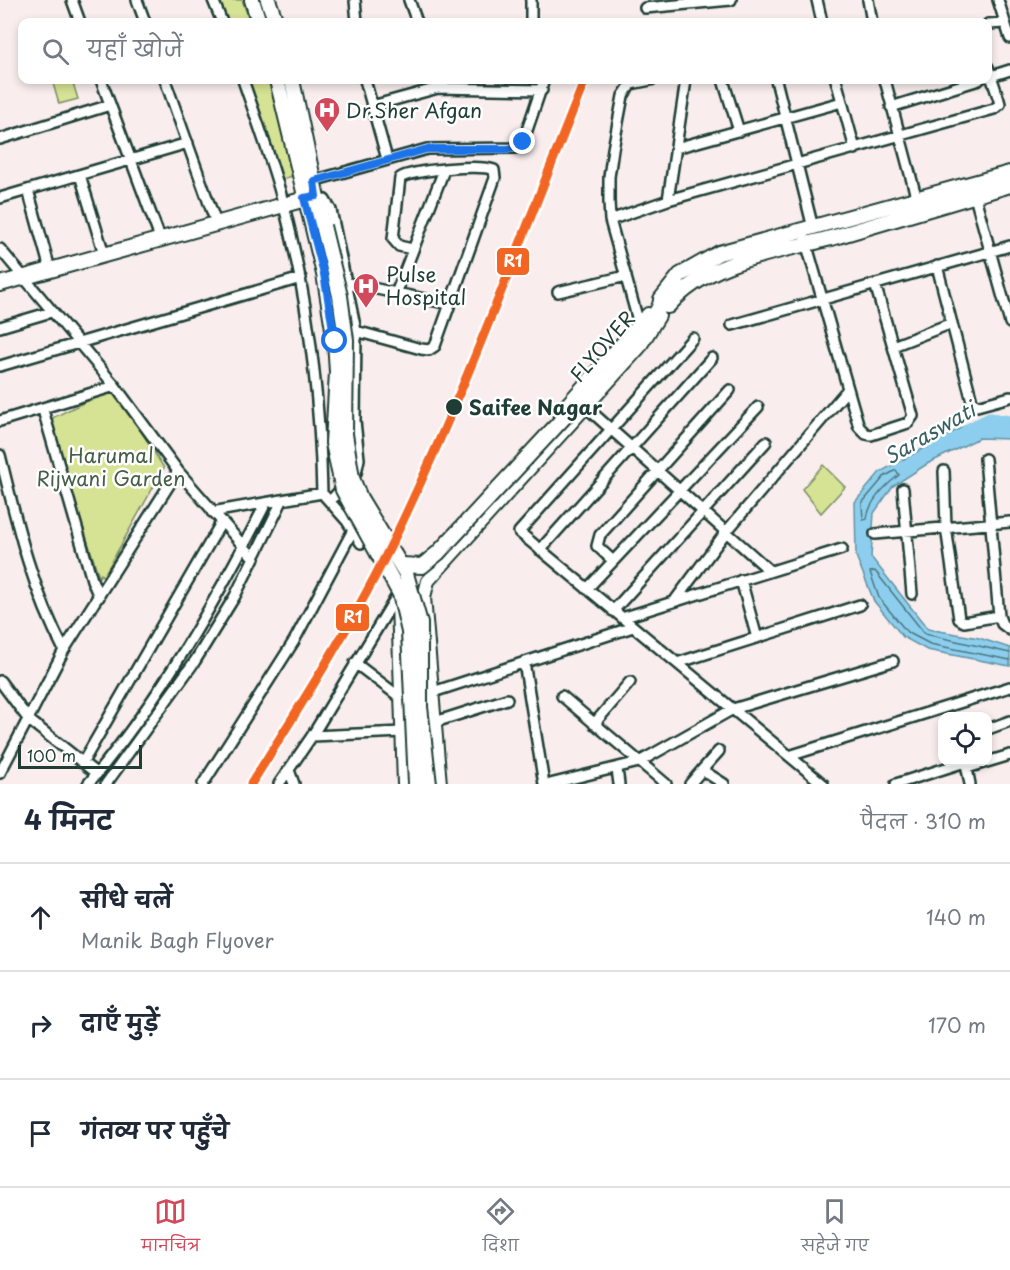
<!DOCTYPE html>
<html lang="hi">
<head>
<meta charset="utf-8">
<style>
	body { margin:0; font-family:"Playpen Sans","Playpen Sans Deva",sans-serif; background:#f2f2f3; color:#1f2937 }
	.controls { position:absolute; right:18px; bottom:18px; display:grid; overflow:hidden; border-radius:12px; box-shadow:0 3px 9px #0003 }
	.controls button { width:54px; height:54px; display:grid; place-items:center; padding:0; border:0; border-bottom:2px solid #e0e1e3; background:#fff; color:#1f2937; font:30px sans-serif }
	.scale { position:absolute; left:18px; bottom:15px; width:124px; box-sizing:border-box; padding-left:6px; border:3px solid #1f3d34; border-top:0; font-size:16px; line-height:21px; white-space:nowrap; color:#1f3d34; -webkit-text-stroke:4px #fff; paint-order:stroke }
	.stop { position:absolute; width:18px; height:18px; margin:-14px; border:4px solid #1a73e8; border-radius:50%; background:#fff }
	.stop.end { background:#1a73e8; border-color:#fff; box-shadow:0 2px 6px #0008 }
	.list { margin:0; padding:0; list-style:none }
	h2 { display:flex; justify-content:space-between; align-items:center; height:78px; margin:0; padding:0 24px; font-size:26px }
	h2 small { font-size:20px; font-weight:400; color:#747a83 }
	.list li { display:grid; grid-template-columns:39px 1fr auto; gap:18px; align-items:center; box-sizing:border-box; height:108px; padding:0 24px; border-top:2px solid #e0e1e3 }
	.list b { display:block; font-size:22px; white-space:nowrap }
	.list p { margin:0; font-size:20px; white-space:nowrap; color:#747a83 }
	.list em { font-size:20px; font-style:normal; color:#747a83 }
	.icon { flex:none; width:33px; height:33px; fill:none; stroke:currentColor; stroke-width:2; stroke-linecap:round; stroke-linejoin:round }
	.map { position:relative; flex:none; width:1010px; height:784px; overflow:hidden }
	.search { position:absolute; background:#fff; box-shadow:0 3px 9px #0003; left:18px; right:18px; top:18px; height:66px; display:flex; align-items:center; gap:15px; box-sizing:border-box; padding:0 21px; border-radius:12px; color:#747a83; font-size:22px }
	.sheet { height:402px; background:#fff }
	nav { display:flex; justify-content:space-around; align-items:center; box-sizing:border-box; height:84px; border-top:2px solid #e0e1e3; background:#fff; font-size:16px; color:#747a83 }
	nav a { display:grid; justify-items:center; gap:3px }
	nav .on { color:#d1495b }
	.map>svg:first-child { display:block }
</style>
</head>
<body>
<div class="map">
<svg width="1010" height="784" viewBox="0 0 1010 784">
	<rect width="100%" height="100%" fill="#f9eded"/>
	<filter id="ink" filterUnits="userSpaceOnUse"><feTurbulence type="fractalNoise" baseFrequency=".0167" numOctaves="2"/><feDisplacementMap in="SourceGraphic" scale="12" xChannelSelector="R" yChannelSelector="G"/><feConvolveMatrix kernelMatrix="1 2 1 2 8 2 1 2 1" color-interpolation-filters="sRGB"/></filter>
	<g filter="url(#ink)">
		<path fill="#d6e294" stroke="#7a9064" stroke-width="1.5" d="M217,0H242L250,22H227Z
			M52,80H72L78,99L59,104Z
			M248,80H268L296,175L279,180Z
			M114,388L164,468L103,577L101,574L99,577L50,422L54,417Z
			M823,465L845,487L821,513L802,489Z"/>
		<path fill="#8dceee" stroke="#6194a4" stroke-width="1.5" d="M975,420L1010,426V439L979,438L927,464L893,486L874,513L871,557L928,629L979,638L1010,648V666L927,650L903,637L874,601L856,556L855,502L880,472Z"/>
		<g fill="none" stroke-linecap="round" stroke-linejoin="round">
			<path stroke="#4b777e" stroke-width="1.5" d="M896,470L899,475C886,485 869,501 867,519L863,520L862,503L884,477Z
				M1010,653L925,634L875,571L870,572L879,598L907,632L930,644L1010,660"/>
			<path stroke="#8dceee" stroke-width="15" d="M968,431L990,420L1010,423"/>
			<g stroke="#1f3d34" stroke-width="14">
				<path id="minor" d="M72,0L80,22
					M137,0L145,22
					M213,0L222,22
					M355,0L357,22
					M409,0L417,22
					M531,0V22
					M817,0L822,22
					M868,0L872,22
					M998,0L1010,38
					M645,8L731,0
					M988,24L1005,23
					M988,77L1010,70
					M101,80L160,238
					M165,80L216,223
					M243,80C257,121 273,163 284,206C308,300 320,396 322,493
					M365,80L387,159
					M723,80L739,131
					M776,80L813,228
					M836,80L855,149
					M885,80L917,200
					M372,106L438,88L542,90
					M891,107L979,80
					M0,139L110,105
					M676,148L842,102
					M80,175L104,254
					M309,182L427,149L515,148L523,142L544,80
					M28,190L50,269
					M974,193L1010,323
					M316,196L325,200L331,210L356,331L355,421L359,459L356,473L330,501
					M0,198L188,143
					M668,200L686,80
					M610,220L668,200L994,109L1000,104L999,100L988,67
					M805,239L859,427L866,434L871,435L908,423L913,416L875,284
					M0,249L115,386L178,471L253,557
					M937,266L972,401L977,406L1010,397
					M348,283L449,304
					M397,291L444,170
					M558,292L626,276
					M639,324L610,220L609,202V177L613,149L623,96L631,84L651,80
					M732,325L1010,246
					M0,327L51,312
					M356,331L421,349L429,350L435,346L495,178L494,170C480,164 412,170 400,178L393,239L399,246L412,249
					M693,338L519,532L823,784
					M893,346L952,323
					M0,366L301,278
					M586,407L770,571
					M43,410L92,580L99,597
					M0,421L115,386
					M0,455C17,524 31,587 64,650
					M985,459L999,616L1002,624L1010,630
					M944,471L946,527L959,619L964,622L999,616
					M903,489L912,594
					M212,512L322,493L347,521L361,543
					M875,534L1010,522
					M540,550L712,358
					M612,560L597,546L600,535L730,390
					M741,580L757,638
					M587,589L758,407
					M676,599L726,532L848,389
					M613,611L766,442
					M622,618L842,549
					M524,662L544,784
					M355,663L401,698
					M677,663L860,605
					M0,681L29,720L97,774
					M433,692L633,627
					M562,696L666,784
					M435,722L507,699
					M594,724L630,682
					M988,729L1010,721
					M312,736L403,732
					M789,756L1010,687
					M83,762L221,523
					M966,764L970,784
					M967,768L1010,755
					M617,769L619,784
					M289,770L294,784
					M702,770L719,751
					M0,773L64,650L178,471
					M88,784C161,699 215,602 266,503
					M106,784L195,661L235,596L282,501
					M203,784L294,641L353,530
					M279,784L312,736L398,594
					M550,784L639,762L733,709L893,661
					M690,784L702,770L724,784
					M896,784L965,762"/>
			</g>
			<g stroke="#1f3d34" stroke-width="16">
				<path id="tertiary" d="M559,413L648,314
					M398,602L404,784
					M440,784L424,597L428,581L639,348L659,316"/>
			</g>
			<g stroke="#1f3d34" stroke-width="18">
				<path id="secondary" d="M252,0L259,22
					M268,0L276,22
					M277,80L324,274L335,341
					M292,80L323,226
					M0,284L316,196
					M661,305L668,306C711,257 779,253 838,236C896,219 953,202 1010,185
					M570,411C586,394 662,317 661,299L680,275L719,253L1010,173"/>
			</g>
			<use href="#minor" stroke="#fff" stroke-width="9"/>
			<use href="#tertiary" stroke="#fff" stroke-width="12"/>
			<use href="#secondary" stroke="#fff" stroke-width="14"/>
			<g stroke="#1f3d34" stroke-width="18" stroke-linecap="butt">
				<path id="secondary-bridge" d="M323,226L340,296L346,340L345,434L352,478L360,498L406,574L420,623V707L429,784
					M335,341L337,372L333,443L343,490L400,594L409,632L416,784
					M401,565L422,566L438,553L570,411"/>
			</g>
			<use href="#secondary-bridge" stroke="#fff" stroke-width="14"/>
			<g stroke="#fff" stroke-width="14">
				<path id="rail-1" d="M251,784C303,702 355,620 397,533C468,385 524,231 585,80"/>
			</g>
			<use href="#rail-1" stroke="#f26522" stroke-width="9"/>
		</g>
	</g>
	<g fill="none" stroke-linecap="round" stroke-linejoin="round" filter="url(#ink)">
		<path stroke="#1a73e8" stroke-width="8" d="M335,341L324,274L304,198L316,196L314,181L427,149H510L523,142"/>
	</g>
	<defs>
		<g id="hospital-pin" transform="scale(1.35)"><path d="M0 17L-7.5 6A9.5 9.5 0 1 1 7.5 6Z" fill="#d1495b" stroke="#fff"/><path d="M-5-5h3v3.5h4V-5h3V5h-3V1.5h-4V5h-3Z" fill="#fff"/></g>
	</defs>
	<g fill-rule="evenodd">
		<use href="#hospital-pin" x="327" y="110"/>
		<use href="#hospital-pin" x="366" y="286"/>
	</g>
	<circle fill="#1f3d34" stroke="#fff" stroke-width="2" cx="454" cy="407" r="9"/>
	<g text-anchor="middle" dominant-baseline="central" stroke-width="5" stroke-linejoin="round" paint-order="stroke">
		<g font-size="20" fill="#1f3d34" stroke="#fff" text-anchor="start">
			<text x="346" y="110">Dr.Sher Afgan</text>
			<text x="386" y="274">Pulse<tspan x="386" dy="23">Hospital</tspan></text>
		</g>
		<g font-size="20" fill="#1f3d34" stroke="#fff">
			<text transform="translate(602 346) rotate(-49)">FLYOVER</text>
		</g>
		<g font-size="20" font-weight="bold" fill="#1f3d34" stroke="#fff" text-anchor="start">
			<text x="469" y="407">Saifee Nagar</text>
		</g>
		<g font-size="20" fill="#445e47" stroke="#fff">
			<text x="111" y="455">Harumal<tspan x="111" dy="23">Rijwani Garden</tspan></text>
		</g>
		<g font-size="21" font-style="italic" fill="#3a6162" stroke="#fff">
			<text transform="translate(929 432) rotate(-30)">Saraswati</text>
		</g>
	</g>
	<g stroke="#fff" stroke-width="2">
		<rect x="496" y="247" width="34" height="29" rx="6" fill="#f26522"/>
		<rect x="335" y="603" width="35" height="29" rx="6" fill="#f26522"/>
	</g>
	<g font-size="16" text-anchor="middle" font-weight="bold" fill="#fff">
		<text x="513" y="267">R1</text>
		<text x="353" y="623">R1</text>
	</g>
</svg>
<div class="controls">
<button><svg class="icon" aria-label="locate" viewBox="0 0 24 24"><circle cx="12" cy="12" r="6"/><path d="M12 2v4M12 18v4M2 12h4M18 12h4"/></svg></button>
</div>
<div class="scale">100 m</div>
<div class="stop" style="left:335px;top:341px"></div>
<div class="stop end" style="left:523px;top:142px"></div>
<div class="search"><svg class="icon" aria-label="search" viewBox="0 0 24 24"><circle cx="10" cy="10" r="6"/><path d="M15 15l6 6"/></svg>यहाँ खोजें</div>
</div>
<section class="sheet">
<h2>4 मिनट<small>पैदल · 310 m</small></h2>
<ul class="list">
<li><svg class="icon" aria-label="ahead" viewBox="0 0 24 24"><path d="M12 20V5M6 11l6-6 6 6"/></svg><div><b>सीधे चलें</b><p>Manik Bagh Flyover</p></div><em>140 m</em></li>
<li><svg class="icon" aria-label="right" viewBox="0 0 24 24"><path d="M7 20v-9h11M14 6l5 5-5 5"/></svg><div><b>दाएँ मुड़ें</b></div><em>170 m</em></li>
<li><svg class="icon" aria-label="arrive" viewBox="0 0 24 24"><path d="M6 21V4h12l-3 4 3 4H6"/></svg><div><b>गंतव्य पर पहुँचे</b></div></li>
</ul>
</section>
<nav>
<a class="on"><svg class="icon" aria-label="map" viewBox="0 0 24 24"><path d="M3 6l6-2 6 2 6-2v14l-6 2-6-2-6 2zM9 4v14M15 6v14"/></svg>मानचित्र</a>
<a><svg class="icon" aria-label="directions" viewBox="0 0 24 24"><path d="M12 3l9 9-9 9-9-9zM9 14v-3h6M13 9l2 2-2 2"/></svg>दिशा</a>
<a><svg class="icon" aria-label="saved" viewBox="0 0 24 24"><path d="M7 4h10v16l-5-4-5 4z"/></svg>सहेजे गए</a>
</nav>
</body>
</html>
